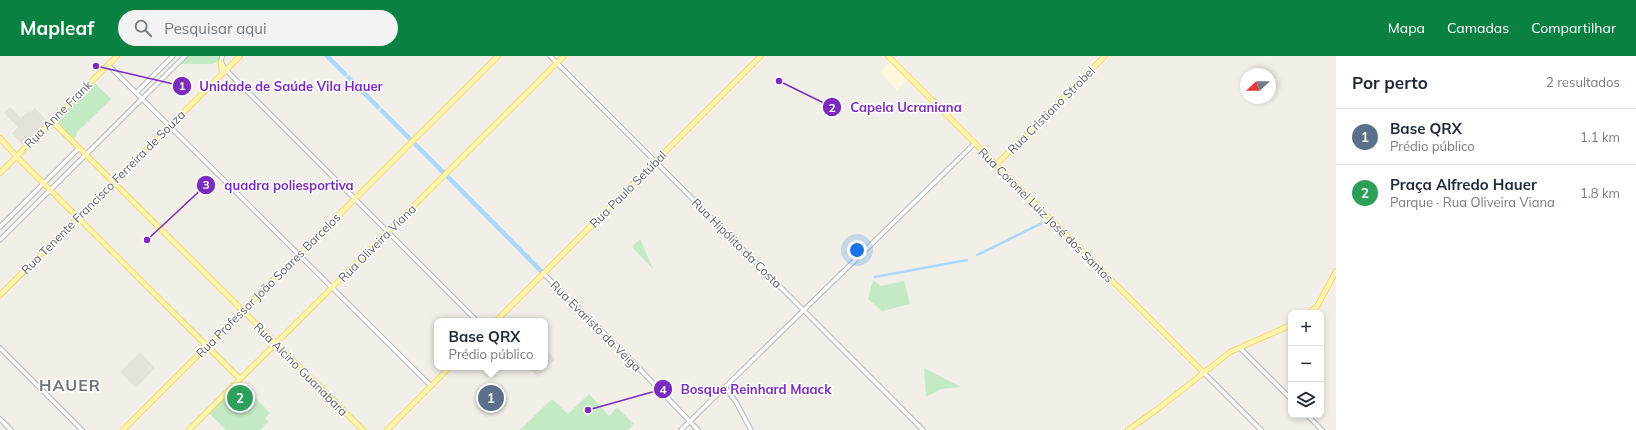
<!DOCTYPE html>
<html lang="pt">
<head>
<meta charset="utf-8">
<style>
	body { margin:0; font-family:Mulish,sans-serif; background:#f2f2f3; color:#1f2937 }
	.controls { position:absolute; right:12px; bottom:12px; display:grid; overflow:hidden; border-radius:8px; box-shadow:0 2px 6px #0003 }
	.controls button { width:36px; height:36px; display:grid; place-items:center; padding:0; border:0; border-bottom:1px solid #e0e1e3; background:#fff; color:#1f2937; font:20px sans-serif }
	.compass { position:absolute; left:1240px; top:12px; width:36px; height:36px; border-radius:50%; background:#fff; box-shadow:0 2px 6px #0003; rotate:249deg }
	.you { position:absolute; left:857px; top:194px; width:14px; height:14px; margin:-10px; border:3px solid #fff; border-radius:50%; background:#1a73e8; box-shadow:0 0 0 6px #1a73e833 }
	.badge { display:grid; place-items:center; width:26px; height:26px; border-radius:50%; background:#0b8043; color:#fff; font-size:13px; font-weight:700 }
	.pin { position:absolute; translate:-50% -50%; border:2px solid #fff; box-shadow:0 1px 4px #0006 }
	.popup { position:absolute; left:434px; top:262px; width:114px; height:52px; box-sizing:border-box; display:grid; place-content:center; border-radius:8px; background:#fff; filter:drop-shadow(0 1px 3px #0005); font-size:13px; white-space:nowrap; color:#747a83 }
	.popup b { font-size:15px; color:#1f2937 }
	.popup::after { content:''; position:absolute; left:50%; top:100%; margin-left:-8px; border:8px solid transparent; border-top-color:#fff }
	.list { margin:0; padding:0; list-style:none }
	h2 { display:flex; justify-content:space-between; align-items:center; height:52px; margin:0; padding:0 16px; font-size:17px }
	h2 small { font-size:13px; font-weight:400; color:#747a83 }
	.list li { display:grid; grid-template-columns:26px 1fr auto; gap:12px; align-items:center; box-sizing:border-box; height:56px; padding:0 16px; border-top:1px solid #e0e1e3 }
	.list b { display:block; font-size:15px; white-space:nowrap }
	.list p { margin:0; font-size:13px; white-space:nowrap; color:#747a83 }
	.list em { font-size:13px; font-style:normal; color:#747a83 }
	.icon { flex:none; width:22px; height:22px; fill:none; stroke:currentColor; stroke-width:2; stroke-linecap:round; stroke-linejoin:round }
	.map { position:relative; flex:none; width:1336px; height:374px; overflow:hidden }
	header { display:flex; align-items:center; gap:24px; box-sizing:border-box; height:56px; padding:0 20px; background:#0b8043; color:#fff }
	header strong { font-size:19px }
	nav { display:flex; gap:22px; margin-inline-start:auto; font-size:14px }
	.search { width:280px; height:36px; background:#f2f2f3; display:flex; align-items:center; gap:10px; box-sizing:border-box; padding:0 14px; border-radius:22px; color:#747a83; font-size:15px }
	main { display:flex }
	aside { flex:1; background:#fff }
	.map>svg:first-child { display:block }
</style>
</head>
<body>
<header>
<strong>Mapleaf</strong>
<div class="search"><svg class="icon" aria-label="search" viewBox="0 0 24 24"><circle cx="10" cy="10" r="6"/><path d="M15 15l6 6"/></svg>Pesquisar aqui</div>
<nav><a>Mapa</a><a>Camadas</a><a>Compartilhar</a></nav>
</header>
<main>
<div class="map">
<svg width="1336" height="374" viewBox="0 0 1336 374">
	<rect width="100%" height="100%" fill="#f1efe8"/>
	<path fill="#fff8df" d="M890,6L907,24L897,34L880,16Z"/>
	<path fill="#e4e1d8" d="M10,51L21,62L29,55L30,57L35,52L47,65L23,89L12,78L18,71L4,57Z
		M545,293L555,303L538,321L528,311H545Z
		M140,296L155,312L136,332L120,316Z"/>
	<path fill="#c4e9c5" d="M186,0H220L219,5L213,8H179Z
		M94,26L111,43L77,76L76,81L72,82L56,64Z
		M640,183L653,213L632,191Z
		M873,224L881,230L904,225L910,248L882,255L868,243Z
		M924,312L957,329L961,331L941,333L926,341Z
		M240,326L270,357L265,362L268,366L260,374H226L209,357Z
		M589,338L609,360L617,351L634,368L628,374H520L552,343L568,358Z"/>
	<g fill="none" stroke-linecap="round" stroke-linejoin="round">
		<path stroke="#aad7ff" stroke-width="2.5" d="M977,199L1044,166
			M875,221L967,204"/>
		<path stroke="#aad7ff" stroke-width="4.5" d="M327,0L345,18
			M349,22L378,51
			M382,55L410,83
			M416,89L444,117
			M447,120L541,215"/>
		<g stroke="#b5b7bc" stroke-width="5.5">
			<path id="minor" d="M222,0L221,6L226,14L477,265
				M550,0L923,374
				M108,9L431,330
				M136,37L173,0
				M0,171L79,92
				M0,184L185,0
				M543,217L633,306L698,374
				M0,292L82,374
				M1240,292L1291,343
				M1204,317L1261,374
				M725,331L736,346L751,374
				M1307,359L1322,374
				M0,363L11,374
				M681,374L975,87"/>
		</g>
		<g stroke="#f5d05c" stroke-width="6">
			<path id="major" d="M888,0L1204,317
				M221,6L222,17
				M52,65L363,374
				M0,82L16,100L240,323
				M996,109L1105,0
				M0,117L117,0
				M0,239L240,0
				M1309,257L1318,249L1336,215
				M496,265L761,0
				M123,374L498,0
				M189,374L564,0
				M387,374L450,311
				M1128,374L1159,352L1230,296L1291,269"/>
		</g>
		<use href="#minor" stroke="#fff" stroke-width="3.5"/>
		<use href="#major" stroke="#fff5af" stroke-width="4.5"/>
	</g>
	<g text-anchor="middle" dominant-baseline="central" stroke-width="3" stroke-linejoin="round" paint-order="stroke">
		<g font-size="12" fill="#5f6268" stroke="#fff">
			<text transform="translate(1051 54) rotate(-45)">Rua Cristiano Strobel</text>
			<text transform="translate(58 58) rotate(-45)">Rua Anne Frank</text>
			<text transform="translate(628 133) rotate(-45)">Rua Paulo Setúbal</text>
			<text transform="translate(103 136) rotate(-45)">Rua Tenente Francisco Ferreira de Souza</text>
			<text transform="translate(1046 159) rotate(45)">Rua Coronel Luiz José dos Santos</text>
			<text transform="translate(377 187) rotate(-45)">Rua Oliveira Viana</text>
			<text transform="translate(737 187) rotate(45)">Rua Hipólito da Costa</text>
			<text transform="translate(268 229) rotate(-45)">Rua Professor João Soares Barcelos</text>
			<text transform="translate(596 270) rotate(45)">Rua Evaristo da Veiga</text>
			<text transform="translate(301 313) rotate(45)">Rua Alcino Guanabara</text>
		</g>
		<g font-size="16" font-weight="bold" letter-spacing="1" fill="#70747a" stroke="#fff">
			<text x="70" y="329">HAUER</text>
		</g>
	</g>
	<path fill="none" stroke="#7b2cbf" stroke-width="1.5" d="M96 10L182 30M779 25L832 51M147 184L206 129M588 354L663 333"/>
	<g fill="#7b2cbf" stroke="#fff" stroke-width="1.5">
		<circle cx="96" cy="10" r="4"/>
		<circle cx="779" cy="25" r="4"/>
		<circle cx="147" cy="184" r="4"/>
		<circle cx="588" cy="354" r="4"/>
		<circle cx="182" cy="30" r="10"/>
		<circle cx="832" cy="51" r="10"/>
		<circle cx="206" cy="129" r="10"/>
		<circle cx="663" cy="333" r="10"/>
	</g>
	<g font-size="12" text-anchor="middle" font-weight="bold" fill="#fff">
		<text x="182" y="34">1</text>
		<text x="832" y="56">2</text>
		<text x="206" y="133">3</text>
		<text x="663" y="338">4</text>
	</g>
	<g font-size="13" text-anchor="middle" font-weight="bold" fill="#7b2cbf" stroke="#fff" stroke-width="3" stroke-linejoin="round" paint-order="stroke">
		<text x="291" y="35">Unidade de Saúde Vila Hauer</text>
		<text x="906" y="56">Capela Ucraniana</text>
		<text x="289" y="134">quadra poliesportiva</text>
		<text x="756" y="338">Bosque Reinhard Maack</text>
	</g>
</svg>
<div class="controls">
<button>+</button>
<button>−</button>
<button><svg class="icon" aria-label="layers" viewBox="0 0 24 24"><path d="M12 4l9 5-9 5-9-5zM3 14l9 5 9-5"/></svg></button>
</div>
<svg class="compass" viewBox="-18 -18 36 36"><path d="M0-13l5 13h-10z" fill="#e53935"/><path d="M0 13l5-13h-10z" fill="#747a83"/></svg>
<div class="you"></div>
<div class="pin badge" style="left:491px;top:342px;background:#5c6f8a">1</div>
<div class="popup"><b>Base QRX</b>Prédio público</div>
<div class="pin badge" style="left:240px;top:342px;background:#2e9e5b">2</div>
</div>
<aside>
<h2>Por perto<small>2 resultados</small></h2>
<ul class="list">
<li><span class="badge" style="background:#5c6f8a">1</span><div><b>Base QRX</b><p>Prédio público</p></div><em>1.1 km</em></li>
<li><span class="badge" style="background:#2e9e5b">2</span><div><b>Praça Alfredo Hauer</b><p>Parque · Rua Oliveira Viana</p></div><em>1.8 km</em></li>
</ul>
</aside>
</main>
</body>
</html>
